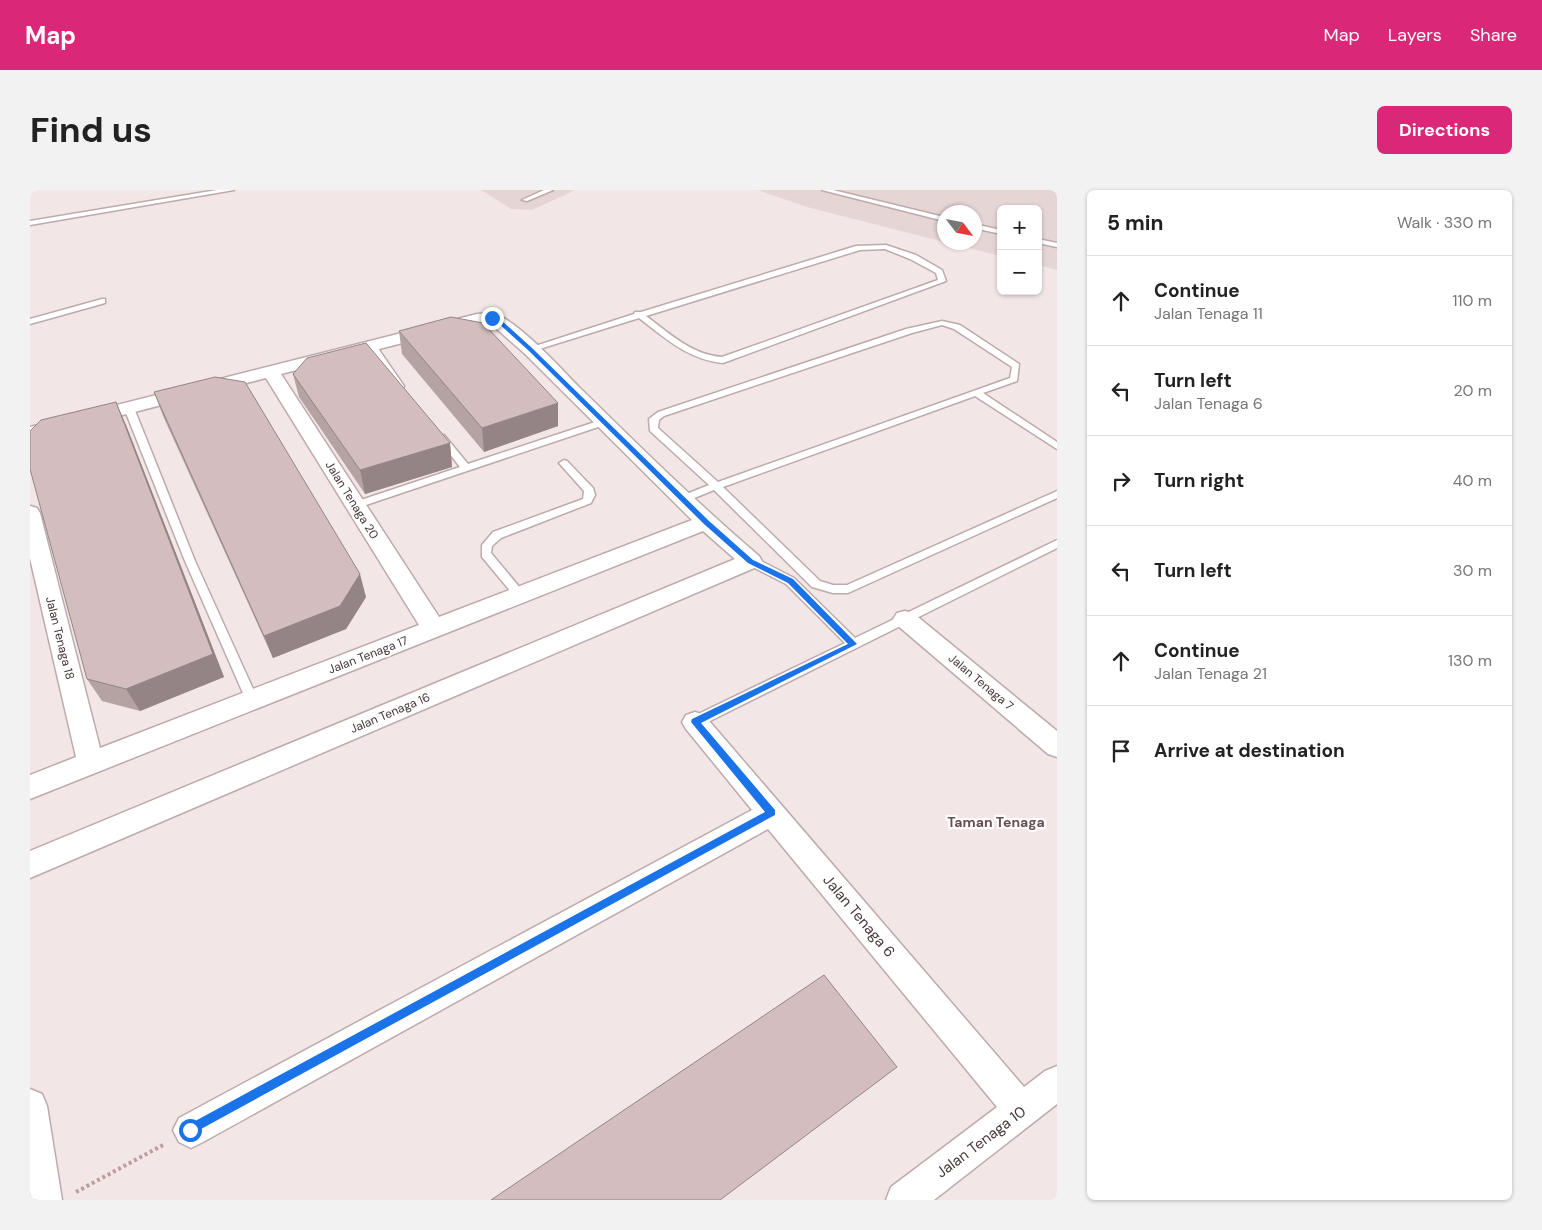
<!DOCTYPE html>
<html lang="en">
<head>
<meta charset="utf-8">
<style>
	body { margin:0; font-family:"DM Sans",sans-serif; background:#f2f2f2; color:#222 }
	.controls { position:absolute; right:15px; top:15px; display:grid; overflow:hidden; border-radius:8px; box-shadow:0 1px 4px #0004 }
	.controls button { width:45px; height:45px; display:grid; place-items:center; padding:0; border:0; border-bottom:1px solid #e0e0e0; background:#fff; color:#222; font:25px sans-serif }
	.compass { position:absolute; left:907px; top:15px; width:45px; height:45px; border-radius:50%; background:#fff; box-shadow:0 1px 4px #0004; rotate:122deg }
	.stop { position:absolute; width:15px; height:15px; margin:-11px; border:4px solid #1a73e8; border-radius:50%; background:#fff }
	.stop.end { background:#1a73e8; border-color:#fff; box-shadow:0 1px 5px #0008 }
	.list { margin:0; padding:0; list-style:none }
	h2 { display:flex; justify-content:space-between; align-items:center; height:65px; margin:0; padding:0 20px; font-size:21px }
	h2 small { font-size:16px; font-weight:400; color:#767676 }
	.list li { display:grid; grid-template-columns:32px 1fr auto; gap:15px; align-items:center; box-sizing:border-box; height:90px; padding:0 20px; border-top:1px solid #e0e0e0 }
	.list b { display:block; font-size:19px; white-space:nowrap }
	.list p { margin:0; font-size:16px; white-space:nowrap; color:#767676 }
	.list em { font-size:16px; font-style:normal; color:#767676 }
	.icon { flex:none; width:28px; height:28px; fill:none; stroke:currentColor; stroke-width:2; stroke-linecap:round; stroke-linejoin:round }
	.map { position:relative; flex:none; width:1027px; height:1010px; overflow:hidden; border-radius:8px }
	header { display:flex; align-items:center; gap:30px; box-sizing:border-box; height:70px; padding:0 25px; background:#db2777; color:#fff }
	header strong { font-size:24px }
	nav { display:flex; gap:28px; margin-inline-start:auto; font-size:18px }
	.intro { display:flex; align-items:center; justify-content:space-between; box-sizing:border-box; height:120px; padding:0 30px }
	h1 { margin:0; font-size:35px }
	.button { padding:12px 22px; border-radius:8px; background:#db2777; color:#fff; font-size:18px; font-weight:700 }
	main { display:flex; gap:30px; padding:0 30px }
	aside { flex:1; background:#fff; border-radius:8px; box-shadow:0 1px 4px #0004 }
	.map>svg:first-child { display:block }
</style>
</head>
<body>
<header>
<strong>Map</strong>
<nav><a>Map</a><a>Layers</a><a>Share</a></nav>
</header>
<div class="intro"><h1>Find us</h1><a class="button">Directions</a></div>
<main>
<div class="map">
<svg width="1027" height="1010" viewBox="0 0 1027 1010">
	<rect width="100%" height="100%" fill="#f2e7e6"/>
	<path fill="#e6d5d5" d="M451,0H543L539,3L502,20L481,19Z
		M728,0H1027V80L1008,75V19H971V66L918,53L944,52V22H914V52L777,17Z"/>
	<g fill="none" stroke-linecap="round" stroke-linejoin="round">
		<g stroke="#bdaaaa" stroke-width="3">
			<path id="service" d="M187,0H204L0,35V31Z
				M514,0H523L497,11L492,10Z
				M792,0H803L914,27V31Z
				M944,34L971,40V44L944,38Z
				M1008,49L1027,53V57L1008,53Z
				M856,55L886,65L912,80L916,91L693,173C659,170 635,148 609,128L503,161L496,159L604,124L605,122H611L826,56ZM855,59L880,69L906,83L908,90L692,167C662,165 639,143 616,126L830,60Z
				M72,109H75V113L0,134V129Z
				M912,131L930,135L989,174L987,191L953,203L1027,252V259L945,206L693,297L790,391L803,395H817L1027,301V308L818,403H803L782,397L684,300L657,311H649V307L679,295L620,241L619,229L628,222L876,139ZM912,135L924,139L982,177L980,188L688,292L628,238L629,230L634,226L882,143Z
				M339,154H345L374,196L373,198H367L338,156Z
				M99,215L104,218L165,371L228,510L226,514H218L216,510L155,371L94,218Z
				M574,229L579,232L577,234L330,317L326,318L321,315L322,313L430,277L408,249V245H414L438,274Z
				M534,270L537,271L563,298L565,305L561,313L471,348L462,356L461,363L496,405L490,409L486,408L452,367V355L463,342L553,309L554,301L529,273Z
				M1027,350V358L670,536L665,537L660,536L659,532L660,528L815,453L756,394L717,374L716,371L717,368H725L764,388L825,448Z"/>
		</g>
		<g stroke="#bdaaaa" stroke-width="3">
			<path id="minor" d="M462,123C487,129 531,179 551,199C609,256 667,313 729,366L732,371L729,376L0,688V661L705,369L673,341L0,609V585L46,567L0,368V316L7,318L10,323L70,558L389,435L236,188L0,249V237L447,124ZM460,133L494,163L662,330L409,427L251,184L447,134Z
				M875,421L883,423L1027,541V567L1018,564L867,435L863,429L867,423Z
				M665,522L674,525L994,897L1015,881L1027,876V914L904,1010H856L861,997L967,917L738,639L173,952L161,958L149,952L143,940L149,928L722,620L656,539L652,532L656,525Z
				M0,899L12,904L17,916L32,1010H0Z"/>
		</g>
		<path stroke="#be9c9d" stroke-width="4" stroke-dasharray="3 3" stroke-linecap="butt" d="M46,1002L133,955"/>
		<use href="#service" fill="#fff" fill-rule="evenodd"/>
		<use href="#minor" fill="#fff" fill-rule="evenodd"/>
	</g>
	<path fill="#b5a3a3" d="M369,141L528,213V236L454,262L372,164Z
		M263,184L420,253L422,277L335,304L269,207Z
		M124,202L336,407L316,439L243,468L133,226Z
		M96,235L194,487L110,521L72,511L57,489Z"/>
	<path fill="#948485" d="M86,212L96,235L194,487L110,521L96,499Z
		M528,213V236L454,262L452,238Z
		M420,253L422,277L335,304L330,280Z
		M330,384L336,407L316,439L243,468L234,446Z"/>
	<path fill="#d3bdbe" stroke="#948485" d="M421,127L453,133L528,213L452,238L369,141Z
		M336,153L420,253L330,280L263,184L277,168Z
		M185,187L215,192L330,384L310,416L234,446L124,202Z
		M86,212L183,464L96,499L57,489L0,279V241L11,230Z
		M794,785L867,877L690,1010H461Z"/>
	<path fill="#1a73e8" d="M462,127L471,130L502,158L679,331L723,370L763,389L827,454L671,533L745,620V625L160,945L156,944L155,940L156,936L735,622L661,532L662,529L818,454L758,393L718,373L674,334L498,160L467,132L460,129Z"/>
	<g text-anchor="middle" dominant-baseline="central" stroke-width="4.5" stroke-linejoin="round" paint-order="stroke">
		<g font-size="12" fill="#453637" stroke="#fff">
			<text transform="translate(322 310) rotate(58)">Jalan Tenaga 20</text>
			<text transform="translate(30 448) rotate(76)">Jalan Tenaga 18</text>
			<text transform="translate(338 465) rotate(-21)">Jalan Tenaga 17</text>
			<text transform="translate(951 492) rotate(40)">Jalan Tenaga 7</text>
			<text transform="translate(360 523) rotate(-23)">Jalan Tenaga 16</text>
		</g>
		<g font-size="14" font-weight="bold" fill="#674e50" stroke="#fff">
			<text x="966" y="632">Taman Tenaga</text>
		</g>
		<g font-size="15" fill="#453637" stroke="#fff">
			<text transform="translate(829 726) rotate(50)">Jalan Tenaga 6</text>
			<text transform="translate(951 952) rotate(-37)">Jalan Tenaga 10</text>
		</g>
	</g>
</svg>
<div class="controls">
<button>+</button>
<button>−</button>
</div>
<svg class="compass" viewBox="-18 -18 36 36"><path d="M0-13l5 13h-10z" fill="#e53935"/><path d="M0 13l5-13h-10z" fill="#767676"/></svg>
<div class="stop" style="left:160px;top:940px"></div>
<div class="stop end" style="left:462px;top:128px"></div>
</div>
<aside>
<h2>5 min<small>Walk · 330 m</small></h2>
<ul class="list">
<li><svg class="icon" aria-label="ahead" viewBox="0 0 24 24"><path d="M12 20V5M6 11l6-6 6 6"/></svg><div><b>Continue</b><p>Jalan Tenaga 11</p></div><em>110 m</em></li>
<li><svg class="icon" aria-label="left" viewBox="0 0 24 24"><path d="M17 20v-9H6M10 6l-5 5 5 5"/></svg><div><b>Turn left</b><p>Jalan Tenaga 6</p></div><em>20 m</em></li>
<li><svg class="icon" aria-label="right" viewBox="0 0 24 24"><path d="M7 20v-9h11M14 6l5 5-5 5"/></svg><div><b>Turn right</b></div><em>40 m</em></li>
<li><svg class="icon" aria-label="left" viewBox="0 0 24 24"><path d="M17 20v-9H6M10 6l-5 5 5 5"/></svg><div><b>Turn left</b></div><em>30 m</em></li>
<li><svg class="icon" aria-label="ahead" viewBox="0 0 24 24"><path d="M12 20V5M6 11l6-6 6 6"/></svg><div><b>Continue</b><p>Jalan Tenaga 21</p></div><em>130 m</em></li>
<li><svg class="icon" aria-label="arrive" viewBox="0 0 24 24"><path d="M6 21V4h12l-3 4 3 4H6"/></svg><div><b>Arrive at destination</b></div></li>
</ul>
</aside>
</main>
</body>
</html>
